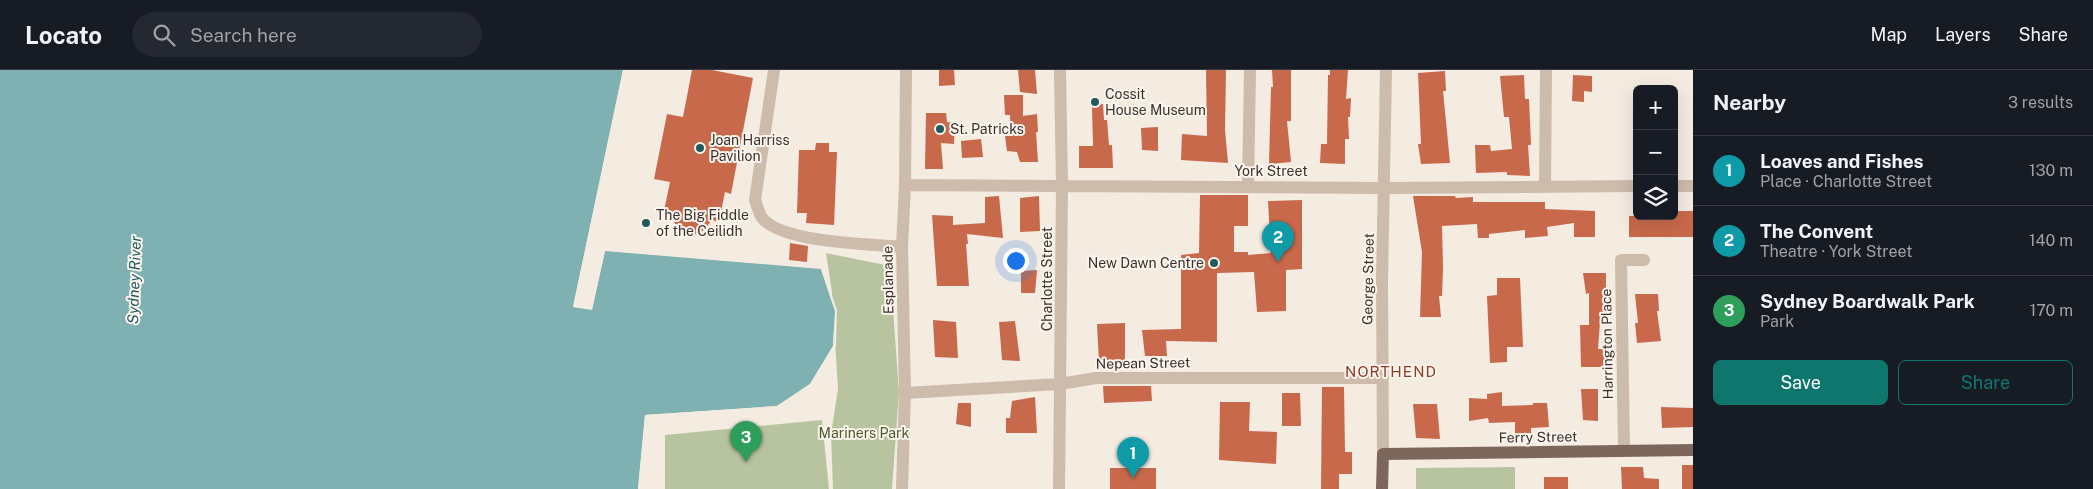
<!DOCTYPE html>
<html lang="en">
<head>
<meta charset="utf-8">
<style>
	body { margin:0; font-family:"Public Sans",sans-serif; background:#242831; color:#f1f3f6 }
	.controls { position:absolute; right:15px; top:15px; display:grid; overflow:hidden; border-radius:8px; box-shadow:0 5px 20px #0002 }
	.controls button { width:45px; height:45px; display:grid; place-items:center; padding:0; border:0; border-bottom:1px solid #363941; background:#171b24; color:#f1f3f6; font:25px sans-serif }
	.you { position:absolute; left:1015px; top:190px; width:18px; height:18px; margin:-12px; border:4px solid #fff; border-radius:50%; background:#1a73e8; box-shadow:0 0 0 8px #1a73e833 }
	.badge { display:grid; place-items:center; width:32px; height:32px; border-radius:50%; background:#0f766e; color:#fff; font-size:16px; font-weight:700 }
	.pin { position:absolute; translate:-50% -41px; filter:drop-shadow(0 1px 2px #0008) }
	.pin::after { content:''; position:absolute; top:26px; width:18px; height:15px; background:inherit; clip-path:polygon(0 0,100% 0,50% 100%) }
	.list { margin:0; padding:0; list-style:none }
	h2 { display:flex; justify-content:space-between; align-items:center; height:65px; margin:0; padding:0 20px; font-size:21px }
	h2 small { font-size:16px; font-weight:400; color:#9ea1a6 }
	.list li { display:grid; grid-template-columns:32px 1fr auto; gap:15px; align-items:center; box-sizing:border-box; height:70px; padding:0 20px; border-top:1px solid #363941 }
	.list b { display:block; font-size:19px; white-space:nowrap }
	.list p { margin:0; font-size:16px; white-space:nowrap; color:#9ea1a6 }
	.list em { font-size:16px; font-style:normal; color:#9ea1a6 }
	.actions { display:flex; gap:10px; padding:15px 20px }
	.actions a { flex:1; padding:11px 0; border:1px solid #0f766e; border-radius:8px; text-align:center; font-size:18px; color:#0f766e }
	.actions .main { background:#0f766e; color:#fff }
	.icon { flex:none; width:28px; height:28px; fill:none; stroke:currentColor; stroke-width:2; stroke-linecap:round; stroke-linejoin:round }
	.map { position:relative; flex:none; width:1693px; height:419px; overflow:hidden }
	header { display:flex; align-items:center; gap:30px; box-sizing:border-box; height:70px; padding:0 25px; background:#171b24; border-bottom:1px solid #363941 }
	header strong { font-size:24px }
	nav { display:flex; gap:28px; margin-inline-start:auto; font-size:18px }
	.search { width:350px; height:45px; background:#242831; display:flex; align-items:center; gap:12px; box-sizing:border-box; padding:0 18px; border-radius:28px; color:#9ea1a6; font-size:19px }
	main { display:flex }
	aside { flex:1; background:#171b24 }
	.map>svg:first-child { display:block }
</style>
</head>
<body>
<header>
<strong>Locato</strong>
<div class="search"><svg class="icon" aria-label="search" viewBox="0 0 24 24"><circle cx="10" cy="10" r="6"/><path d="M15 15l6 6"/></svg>Search here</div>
<nav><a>Map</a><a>Layers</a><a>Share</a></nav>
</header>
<main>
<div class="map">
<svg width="1693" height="419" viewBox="0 0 1693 419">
	<rect width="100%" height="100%" fill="#f4ebe1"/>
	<path fill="#b8c4a0" d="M826,183L890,196L899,323L892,419H833L831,364L838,319L832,222Z
		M822,350L829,419H665V365Z
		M1515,397V419H1416V398Z"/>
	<path fill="#7fb0b2" d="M0,0H623L573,237L592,239L605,181L821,199L835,241L833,276L810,314L777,336L645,345L638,419H0Z"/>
	<path fill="#f4ebe1" d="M623,0H626L576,235L590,237L603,180L606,178L605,181L592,240L573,237Z
		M822,197L837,240L836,276L812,315L777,339L647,347L641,419H638L645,345L777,336L810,314L833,276L835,241L821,199Z"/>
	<path fill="#c8694b" d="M692,0H712L753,8L731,124L725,122L719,152L712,150L704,160L694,165L679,160L675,155L672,142L664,141L670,112L654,109L667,44L683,47Z
		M939,0H954L955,15L939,16Z
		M1018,0H1035L1037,24L1020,22Z
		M1206,0H1226L1225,60L1228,93L1181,90L1182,64L1207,66Z
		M1272,0H1291V51H1287L1291,92L1269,94L1271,17H1273Z
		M1330,0H1348L1346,29L1351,28L1350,47H1348L1349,69H1345V94L1320,93L1321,74H1327L1328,5H1330Z
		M1445,1L1446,21H1443L1450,93L1421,94L1418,74H1421L1418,3Z
		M1524,5L1525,29H1529L1531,75H1528L1530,106L1507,105V102L1476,103L1475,75H1490L1491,81L1512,79L1509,47H1504L1500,6Z
		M1573,5L1592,6V22L1584,21V32L1572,31Z
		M1004,25H1023V46L1037,44L1038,62H1036L1038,92H1020L1017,82L1007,81L1005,66H1011L1010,45H1005Z
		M1103,34L1104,50H1107L1109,75H1112L1113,98H1079V76H1093L1092,36Z
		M926,43H946L947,52L955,53L954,74L941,73L943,99H925Z
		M1158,57V81L1142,80L1141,58Z
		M981,69L983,87L962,88L961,71Z
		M816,73H829V82H837L834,155L806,153L807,143H797L799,80H815Z
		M1200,125H1248V156H1234V182H1248V185L1271,183L1268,131L1302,130V199L1286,200V241L1257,242L1254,202L1217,203V272L1166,271L1167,286H1145L1142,260L1181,259V185L1199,183Z
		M999,126L1003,168L967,164L968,174H966L969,216H937L932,145L953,146V155L985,153V127Z
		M1039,126L1040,161L1020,162V128Z
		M1413,126H1455L1456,128L1473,127V132H1545V139L1595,141V167H1574V153L1547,157L1548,166L1525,168V160L1489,164V168H1478L1477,154L1442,156L1443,198L1442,226H1439L1441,247H1420L1422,182Z
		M1674,141H1693V167H1629V146H1674Z
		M790,173L808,176L807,192L789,190Z
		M1037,200L1035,223H1021V201Z
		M1583,203H1606V252H1600L1598,279H1606V297H1581L1580,255H1589V223L1586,224Z
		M1497,208H1520L1523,277H1507V292L1490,293L1487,226L1497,225Z
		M1635,224H1658L1659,241H1657L1661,271L1637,273L1635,253H1638Z
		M933,250L956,252L958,288L935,287Z
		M1015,251L1020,291L1002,290L999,252Z
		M1125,253V291H1099L1097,254Z
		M1103,316H1151L1152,331L1104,333Z
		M1322,317H1344L1345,382H1352V404H1339V419H1321Z
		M1581,319H1598V351L1583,350Z
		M1502,322V336L1533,335V333H1547L1549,357L1531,358V363L1515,364V352L1489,353L1488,348L1469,351V328L1487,329V324Z
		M1282,323H1300L1301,356H1282Z
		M1035,327L1037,363H1006V348H1010L1012,331Z
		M1220,332H1250L1249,361L1277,362L1276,394L1219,390Z
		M958,333H971V357L956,354Z
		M1413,334H1437L1440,369L1416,368Z
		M1661,337L1693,338V357L1662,358Z
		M1682,395H1693V419H1682Z
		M1621,397H1643L1644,408L1659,409V419H1622Z
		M1110,398H1156V419H1110Z
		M1544,407H1568V419H1544Z"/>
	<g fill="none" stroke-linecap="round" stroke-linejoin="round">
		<path stroke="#cdbbac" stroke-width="12" d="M774,0L755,130C757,135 759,144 762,148C783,173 869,174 902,177
			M905,115L1385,118L1637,116
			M1248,116L1250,0
			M1545,116L1546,0
			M1674,116H1693
			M905,323L1060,314L1096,308H1383
			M1624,380L1621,190H1644
			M1383,384L1382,211L1386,0
			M902,419L905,323L902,177L905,115L906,0
			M1059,419L1062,116L1060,0"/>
		<path stroke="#7d675c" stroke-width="12" d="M1382,419L1383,384L1693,380"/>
	</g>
	<g fill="#1f5a5e" stroke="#fbf5ee" stroke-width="2">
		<circle cx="1095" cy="32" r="5"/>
		<circle cx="940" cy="59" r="5"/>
		<circle cx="700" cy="78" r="5"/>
		<circle cx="646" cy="153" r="5"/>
		<circle cx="1214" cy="193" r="5"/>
	</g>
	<g text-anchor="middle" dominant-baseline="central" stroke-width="4" stroke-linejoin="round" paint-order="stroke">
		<g font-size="14" fill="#3b302b" stroke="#fbf5ee" text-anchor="start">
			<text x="1105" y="24">Cossit<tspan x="1105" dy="16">House Museum</tspan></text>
			<text x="950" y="59">St. Patricks</text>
			<text x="710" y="70">Joan Harriss<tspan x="710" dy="16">Pavilion</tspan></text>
			<text x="656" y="145">The Big Fiddle<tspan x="656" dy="16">of the Ceilidh</tspan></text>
			<text x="1204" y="193" text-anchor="end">New Dawn Centre</text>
		</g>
		<g font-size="14" fill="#3b302b" stroke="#fbf5ee">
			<text x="1271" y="101">York Street</text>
			<text transform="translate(1047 209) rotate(-90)">Charlotte Street</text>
			<text transform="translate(1368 209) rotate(-89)">George Street</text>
			<text transform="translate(888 210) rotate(-91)">Esplanade</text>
			<text transform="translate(1607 274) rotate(-91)">Harrington Place</text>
			<text transform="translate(1143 293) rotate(-1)">Nepean Street</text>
			<text transform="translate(1538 367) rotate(-1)">Ferry Street</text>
		</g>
		<g font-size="14" fill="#4a5a2e" stroke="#fbf5ee">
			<text x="864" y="363">Mariners Park</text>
		</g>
		<g font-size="15" font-style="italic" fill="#1f5a5e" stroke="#fbf5ee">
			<text transform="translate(134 210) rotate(-88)">Sydney River</text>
		</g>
		<g font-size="15" letter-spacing="1" fill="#8c3b22" stroke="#fbf5ee">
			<text x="1391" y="301">NORTHEND</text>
		</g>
	</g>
</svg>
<div class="controls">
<button>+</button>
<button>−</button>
<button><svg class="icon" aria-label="layers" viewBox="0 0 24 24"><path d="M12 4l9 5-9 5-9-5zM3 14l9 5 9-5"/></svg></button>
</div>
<div class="you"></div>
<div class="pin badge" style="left:1133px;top:408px;background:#0f9aa8">1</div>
<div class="pin badge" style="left:1278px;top:192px;background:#0f9aa8">2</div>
<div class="pin badge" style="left:746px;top:392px;background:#2e9e5b">3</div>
</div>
<aside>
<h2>Nearby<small>3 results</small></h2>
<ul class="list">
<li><span class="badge" style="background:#0f9aa8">1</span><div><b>Loaves and Fishes</b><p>Place · Charlotte Street</p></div><em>130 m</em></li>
<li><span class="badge" style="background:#0f9aa8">2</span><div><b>The Convent</b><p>Theatre · York Street</p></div><em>140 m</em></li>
<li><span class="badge" style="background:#2e9e5b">3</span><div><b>Sydney Boardwalk Park</b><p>Park</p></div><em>170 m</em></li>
</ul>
<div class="actions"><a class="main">Save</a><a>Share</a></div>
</aside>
</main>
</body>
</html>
